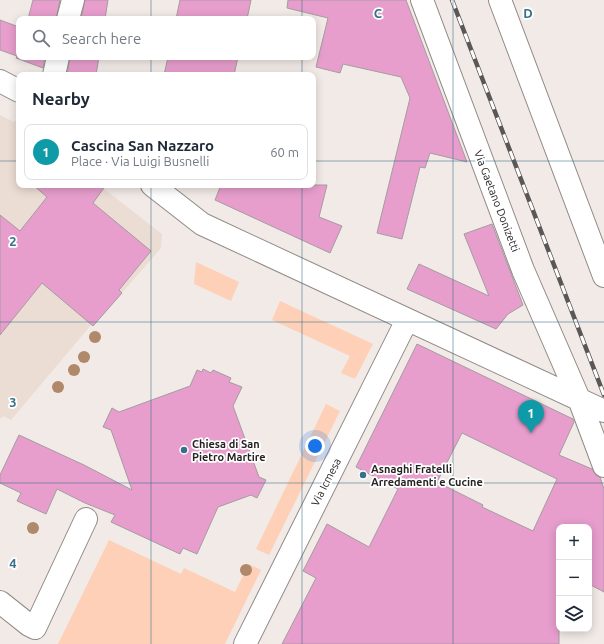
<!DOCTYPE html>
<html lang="en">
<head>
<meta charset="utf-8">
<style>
	body { margin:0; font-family:Ubuntu,sans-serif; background:#f6f6f7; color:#1f2937 }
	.controls { position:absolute; right:12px; bottom:12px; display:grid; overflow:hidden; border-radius:8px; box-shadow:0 2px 10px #0003 }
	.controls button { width:36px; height:36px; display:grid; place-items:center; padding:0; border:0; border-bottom:1px solid #e0e1e3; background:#fff; color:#1f2937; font:20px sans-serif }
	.you { position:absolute; left:315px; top:446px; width:14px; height:14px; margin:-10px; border:3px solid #fff; border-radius:50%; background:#1a73e8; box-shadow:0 0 0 6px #1a73e833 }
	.badge { display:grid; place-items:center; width:26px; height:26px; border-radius:50%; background:#111827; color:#fff; font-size:13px; font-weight:700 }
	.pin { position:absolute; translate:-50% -33px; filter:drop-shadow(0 1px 2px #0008) }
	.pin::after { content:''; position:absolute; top:21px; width:14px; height:12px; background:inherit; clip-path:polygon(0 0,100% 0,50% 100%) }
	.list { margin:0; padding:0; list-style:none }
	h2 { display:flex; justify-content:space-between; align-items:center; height:52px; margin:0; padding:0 16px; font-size:17px }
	h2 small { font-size:13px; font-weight:400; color:#747a83 }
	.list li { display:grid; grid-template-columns:26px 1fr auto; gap:12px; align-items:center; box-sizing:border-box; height:56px; margin:0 8px 8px; padding:0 8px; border:1px solid #e0e1e3; border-radius:8px }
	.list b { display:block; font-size:15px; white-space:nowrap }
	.list p { margin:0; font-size:13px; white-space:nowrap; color:#747a83 }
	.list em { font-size:13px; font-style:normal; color:#747a83 }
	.icon { flex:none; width:22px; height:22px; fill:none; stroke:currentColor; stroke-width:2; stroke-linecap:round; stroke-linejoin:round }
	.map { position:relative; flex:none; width:604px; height:644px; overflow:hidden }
	.search { position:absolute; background:#fff; box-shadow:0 2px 10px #0003; left:16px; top:16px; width:300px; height:44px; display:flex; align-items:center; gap:10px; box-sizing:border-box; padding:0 14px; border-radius:8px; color:#747a83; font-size:15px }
	.panel { position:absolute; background:#fff; box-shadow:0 2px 10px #0003; left:16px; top:72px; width:300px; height:116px; border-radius:8px }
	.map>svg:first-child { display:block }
</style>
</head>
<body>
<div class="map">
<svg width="604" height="644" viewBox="0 0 604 644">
	<rect width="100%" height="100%" fill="#f2eae6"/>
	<path fill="#ecddd4" d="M0,115L14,122L16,120L19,123V185H99L162,234L161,248L93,326L91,325L11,420L3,416L0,419Z"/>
	<path fill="#fdd0b7" d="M196,262L239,282L231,301L194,284Z
		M280,301L373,344L355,379L341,373L350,356L272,320Z
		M326,404L340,411L269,555L256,549Z
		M109,540L181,574L184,568L235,592L249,564L261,570L225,644H58Z"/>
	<path fill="#e79ecd" stroke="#a39ca0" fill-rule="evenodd" d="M33,0H60L56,19H28Z
		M85,0H108L105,19H81Z
		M180,0H251L247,19H176Z
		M288,0H406L467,162L430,153L425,168L420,167L402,239L377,233L410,98L401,77L343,64L340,73L316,67L328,18L287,8Z
		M0,20L19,27V57H45L43,68L16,58L17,56L0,50Z
		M70,57H99L96,75H67Z
		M168,57H238L234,75H164Z
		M33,185H106L93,203L151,251L119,290L122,293L93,326L42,283L0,335V215L20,231L47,197Z
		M221,185H327L319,217L342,226L330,253L215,200Z
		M492,224L523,305L508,314L496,329L407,289L419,264L489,296L464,234Z
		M417,344L573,419L574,422L559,455L592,469L596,475L600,477L604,489V592L589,584V527H559V644H282L316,578L303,571L327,524L369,547L398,489L356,467ZM462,433L557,479L533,531L482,507L483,505L437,482Z
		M203,369L211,373L213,370L231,378L229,382L242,387L233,406L259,477L266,480L257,498L251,495L218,507L197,554L183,548L180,554L111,522L115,515L85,503L57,489L46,514L17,501L21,493L0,483V475L19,435L84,465L132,490L111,430L103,427L112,408L119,412L190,386L197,370L202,372Z"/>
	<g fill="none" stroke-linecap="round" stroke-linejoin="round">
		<g stroke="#918a86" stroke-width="24">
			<path id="minor" d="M422,0L523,270L579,399L604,466
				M500,0L604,276
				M68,19L73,0
				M54,75L58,57
				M0,81L19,91
				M152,185L202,224L604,411
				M0,602L29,625L35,628L86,519
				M245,644L407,320"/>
		</g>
		<use href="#minor" stroke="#fff" stroke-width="22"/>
		<g stroke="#5b5755" stroke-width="4.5">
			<path id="rail" d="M452,0L604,395"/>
		</g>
		<use href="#rail" stroke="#fff" stroke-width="3" stroke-dasharray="9" stroke-linecap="butt"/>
	</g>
	<g fill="#b0886a">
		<circle cx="95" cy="337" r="6"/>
		<circle cx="84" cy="357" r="6"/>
		<circle cx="74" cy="370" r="6"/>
		<circle cx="58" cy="387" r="6"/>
		<circle cx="33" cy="528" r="6"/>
		<circle cx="246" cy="570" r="6"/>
	</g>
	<path fill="none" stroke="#367089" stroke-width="1" stroke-opacity="0.55" d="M151,0V19M302,0V19M453,0V644M151,57V75M302,57V75M0,161H19M313,161H604M151,185V644M302,185V644M0,322H604M0,483H604"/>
	<g fill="#367089" stroke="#fff" stroke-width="1.5">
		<circle cx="184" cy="450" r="4"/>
		<circle cx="363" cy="475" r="4"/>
	</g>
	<g text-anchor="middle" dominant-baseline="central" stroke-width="3.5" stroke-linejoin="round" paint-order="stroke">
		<g font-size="11" fill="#272423" stroke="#fff">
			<text transform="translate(497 201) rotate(69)">Via Gaetano Donizetti</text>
			<text transform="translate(326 482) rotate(-63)">Via Icmesa</text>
		</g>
		<g font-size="11" font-weight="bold" fill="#272423" stroke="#fff" text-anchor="start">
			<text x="192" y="444">Chiesa di San<tspan x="192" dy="13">Pietro Martire</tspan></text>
			<text x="371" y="469">Asnaghi Fratelli<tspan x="371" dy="13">Arredamenti e Cucine</tspan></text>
		</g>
	</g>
	<g font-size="13" text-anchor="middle" font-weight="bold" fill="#367089" stroke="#fff" stroke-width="3.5" stroke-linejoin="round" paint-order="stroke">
		<text x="378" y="18">C</text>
		<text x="528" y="18">D</text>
		<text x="13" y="246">2</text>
		<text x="13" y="407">3</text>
		<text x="13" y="568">4</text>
	</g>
</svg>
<div class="controls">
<button>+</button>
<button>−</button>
<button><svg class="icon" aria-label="layers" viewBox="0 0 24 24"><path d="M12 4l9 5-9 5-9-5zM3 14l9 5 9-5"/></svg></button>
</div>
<div class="you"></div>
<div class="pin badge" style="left:531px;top:433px;background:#0f9aa8">1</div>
<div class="search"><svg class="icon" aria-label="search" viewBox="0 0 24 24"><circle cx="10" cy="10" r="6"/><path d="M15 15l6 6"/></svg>Search here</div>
<section class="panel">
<h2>Nearby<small></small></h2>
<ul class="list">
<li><span class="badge" style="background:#0f9aa8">1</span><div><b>Cascina San Nazzaro</b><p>Place · Via Luigi Busnelli</p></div><em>60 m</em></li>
</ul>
</section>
</div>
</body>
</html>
